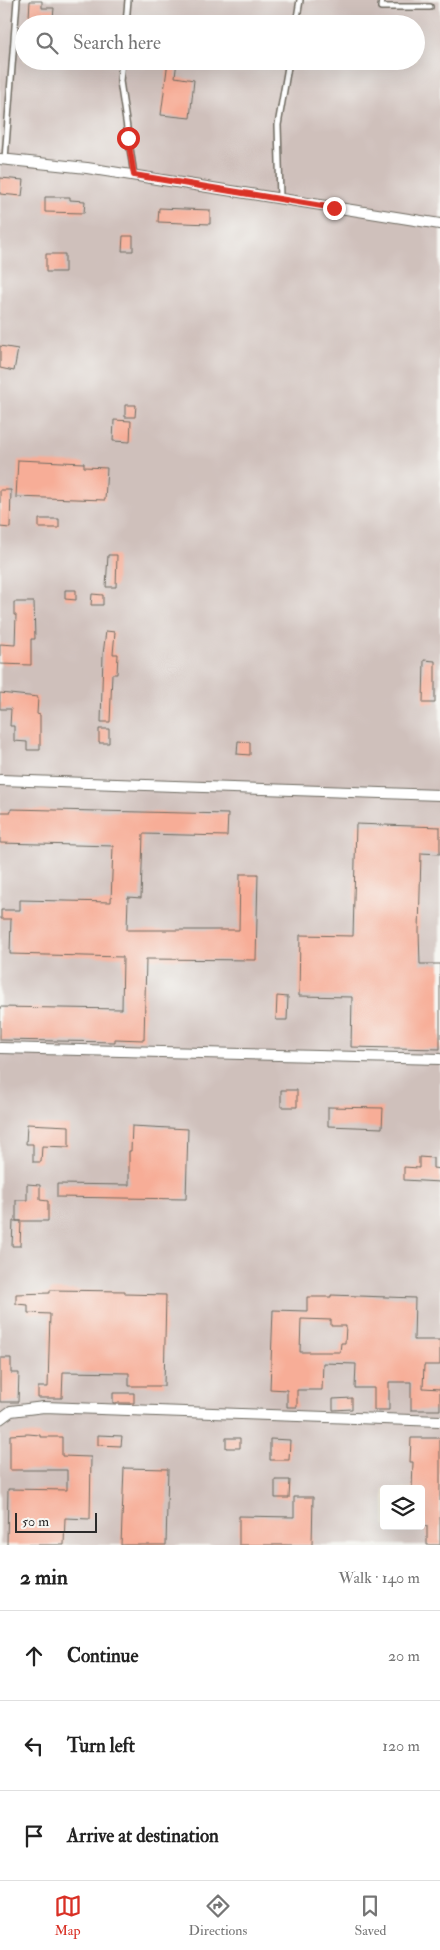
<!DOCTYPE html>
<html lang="en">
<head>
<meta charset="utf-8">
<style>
	body { margin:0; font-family:"IM FELL Double Pica",serif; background:#f2f2f2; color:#222 }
	.controls { position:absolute; right:15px; bottom:15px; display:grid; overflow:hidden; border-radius:5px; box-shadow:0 5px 20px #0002 }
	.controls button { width:45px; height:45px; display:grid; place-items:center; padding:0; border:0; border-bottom:1px solid #e0e0e0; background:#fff; color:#222; font:25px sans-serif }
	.scale { position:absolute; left:15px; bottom:12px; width:82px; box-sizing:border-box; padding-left:5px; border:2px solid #2b2b2b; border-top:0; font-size:14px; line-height:18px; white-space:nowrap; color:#2b2b2b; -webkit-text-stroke:4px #f6f6f2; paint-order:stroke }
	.stop { position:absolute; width:15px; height:15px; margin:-11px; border:4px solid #d93025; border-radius:50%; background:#fff }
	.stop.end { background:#d93025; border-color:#fff; box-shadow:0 1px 5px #0008 }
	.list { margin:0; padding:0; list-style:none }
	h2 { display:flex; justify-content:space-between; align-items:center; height:65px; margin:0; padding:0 20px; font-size:21px }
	h2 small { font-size:16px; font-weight:400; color:#767676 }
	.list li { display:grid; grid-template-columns:32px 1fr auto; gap:15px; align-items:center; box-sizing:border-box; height:90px; padding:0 20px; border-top:1px solid #e0e0e0 }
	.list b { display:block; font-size:19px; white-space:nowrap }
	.list em { font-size:16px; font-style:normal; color:#767676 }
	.icon { flex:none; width:28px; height:28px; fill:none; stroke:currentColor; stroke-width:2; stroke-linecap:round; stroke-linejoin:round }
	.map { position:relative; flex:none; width:440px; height:1545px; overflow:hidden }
	.search { position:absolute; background:#fff; box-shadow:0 5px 20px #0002; left:15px; right:15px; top:15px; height:55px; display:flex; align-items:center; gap:12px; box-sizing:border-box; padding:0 18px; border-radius:28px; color:#767676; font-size:19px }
	.sheet { height:335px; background:#fff }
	nav { display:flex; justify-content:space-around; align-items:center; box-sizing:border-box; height:70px; border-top:1px solid #e0e0e0; background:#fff; font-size:14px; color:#767676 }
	nav a { display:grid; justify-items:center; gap:2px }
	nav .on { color:#d93025 }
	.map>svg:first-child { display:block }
</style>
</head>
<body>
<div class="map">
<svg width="440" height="1545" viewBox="0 0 440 1545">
	<rect width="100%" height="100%" fill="#f6f6f2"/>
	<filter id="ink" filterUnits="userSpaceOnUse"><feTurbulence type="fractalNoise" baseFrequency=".02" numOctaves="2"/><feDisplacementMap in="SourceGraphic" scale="10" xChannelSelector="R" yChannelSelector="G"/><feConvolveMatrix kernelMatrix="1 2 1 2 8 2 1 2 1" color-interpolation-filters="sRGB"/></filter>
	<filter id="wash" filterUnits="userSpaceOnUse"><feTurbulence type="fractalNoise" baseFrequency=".0096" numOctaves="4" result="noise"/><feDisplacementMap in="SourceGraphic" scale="20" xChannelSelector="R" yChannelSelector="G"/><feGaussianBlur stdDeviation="1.12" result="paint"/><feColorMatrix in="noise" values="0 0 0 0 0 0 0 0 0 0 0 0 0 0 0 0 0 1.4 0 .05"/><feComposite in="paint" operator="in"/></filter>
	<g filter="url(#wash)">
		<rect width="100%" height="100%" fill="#ede3c5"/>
		<path fill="#cfc0bb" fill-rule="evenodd" d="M0,0H440V1545H0ZM24,24H416V61H24ZM384,1489H421V1526H384Z"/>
		<g id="blocks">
			<path fill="#f7ad97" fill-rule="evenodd" d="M30,1H42V8H54L53,18L29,17Z
				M168,61H177L175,77L194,80L190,118L161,115Z
				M0,178L24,180L22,196L0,194Z
				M45,197H70V200L85,201L84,213L45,212Z
				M159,208L210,210V224L158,222Z
				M123,236H133V251H122Z
				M46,254H65V272H46Z
				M0,346L18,349L14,371L0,368Z
				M125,405H136L135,417H125Z
				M114,420L131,421L130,442L113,441Z
				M18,460L84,463V467L107,468L105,500L16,497Z
				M0,490H11L10,528L0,527Z
				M39,519H59V528H39Z
				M108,555H117L116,587H106Z
				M65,590H76V600L65,599Z
				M92,594L103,595V605H91Z
				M14,602H34L35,639H31V665L0,664V644L15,645L16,615H14Z
				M106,631L115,632L113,654H118L117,674H112L110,722H101L103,654Z
				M424,660L435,661V703H423Z
				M0,693L38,697L37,714L40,715V750H27V742L14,741V726H10L11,709H0Z
				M99,729H109V743H99Z
				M238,741L250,742V755L237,754Z
				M11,809L228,814L227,836L143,834L141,898L128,897L127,930H239L240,874H258L256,960L146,959L144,1040L115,1039V1042L0,1040V1007L122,1009L123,957L10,954L11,919H1V910H20V900L111,902L113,846L0,843V812H11Z
				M356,824L440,827V854L421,853L419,931L420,964H440V1049L351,1047L352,997L299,996L300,935L353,936Z
				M277,996L288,997L287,1020H276Z
				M281,1090H297V1107H281Z
				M328,1107L383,1108L382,1128L328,1126Z
				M27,1124L69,1126V1147L42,1146L41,1162H33V1144H26Z
				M132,1126L188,1129L186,1199L57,1197V1184L129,1185V1151H131Z
				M419,1157L433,1158V1168L440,1169V1182L404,1180V1167L419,1168Z
				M27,1184L40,1185V1200L48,1201V1221H16V1200H27Z
				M13,1221H21L20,1246H12Z
				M50,1290L125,1291V1294L166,1295L164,1386H129V1373L63,1372L62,1398H38V1387H48L50,1314L28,1313V1305L16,1304V1294L50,1293Z
				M331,1295L415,1298L414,1340H440V1365H424L423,1388L440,1389V1410H411V1382H389V1410H374V1388H355L356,1364L323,1363L322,1390H297V1407H287V1390L270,1389L273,1310L307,1311V1297H331ZM301,1319L331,1320V1326H346L345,1343H341L340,1352H300Z
				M0,1358H11V1373H19L18,1402H0Z
				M113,1393H134V1403H113Z
				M352,1398V1409L333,1410V1399Z
				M28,1434L40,1435V1437H62V1456L91,1457L90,1519L65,1518L64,1545H7L8,1489L67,1490V1470H10V1435Z
				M98,1435L122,1436L121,1446L98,1445Z
				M226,1438H240V1448H226Z
				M411,1438H440V1545H427V1526H421V1489H412L413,1462H410Z
				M270,1439L290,1440L289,1460H270Z
				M124,1468L168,1469L166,1545H121Z
				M275,1480H290L289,1498H275Z
				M294,1497H313L312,1545H239V1516L294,1517Z"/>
		</g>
	</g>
	<g filter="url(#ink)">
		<use href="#blocks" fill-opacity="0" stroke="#6f6b61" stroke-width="1"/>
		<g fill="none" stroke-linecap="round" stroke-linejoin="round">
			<g stroke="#6f6b61" stroke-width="8">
				<path id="service" d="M382,0L381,7H430
					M126,24L128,0
					M296,24L300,0
					M122,61L120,81L134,175
					M5,159L17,0
					M280,198L278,125L289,61"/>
			</g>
			<g stroke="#6f6b61" stroke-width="12">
				<path id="minor" d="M0,159L87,168L440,224
					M0,780L440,795
					M0,1048L440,1059
					M0,1419L11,1411L44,1407L440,1421"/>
			</g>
			<use href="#service" stroke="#fff" stroke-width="5"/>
			<use href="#minor" stroke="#fff" stroke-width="10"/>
		</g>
	</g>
	<g fill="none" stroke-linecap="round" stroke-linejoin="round" filter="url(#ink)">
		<path stroke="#d93025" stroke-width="6" d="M128,138L134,175L334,208"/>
	</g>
</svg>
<div class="controls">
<button><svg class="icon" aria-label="layers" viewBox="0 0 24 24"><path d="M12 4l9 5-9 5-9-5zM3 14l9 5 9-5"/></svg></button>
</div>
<div class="scale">50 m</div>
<div class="stop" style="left:128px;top:138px"></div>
<div class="stop end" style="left:334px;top:208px"></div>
<div class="search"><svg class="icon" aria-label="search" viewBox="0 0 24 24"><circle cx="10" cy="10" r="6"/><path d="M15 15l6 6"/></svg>Search here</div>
</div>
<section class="sheet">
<h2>2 min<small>Walk · 140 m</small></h2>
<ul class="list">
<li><svg class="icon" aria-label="ahead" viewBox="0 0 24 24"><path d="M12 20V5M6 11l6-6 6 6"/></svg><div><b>Continue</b></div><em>20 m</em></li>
<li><svg class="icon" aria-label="left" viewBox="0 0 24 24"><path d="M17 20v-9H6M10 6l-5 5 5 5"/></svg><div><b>Turn left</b></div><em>120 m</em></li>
<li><svg class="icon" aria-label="arrive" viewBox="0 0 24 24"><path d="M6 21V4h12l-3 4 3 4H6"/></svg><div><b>Arrive at destination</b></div></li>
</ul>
</section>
<nav>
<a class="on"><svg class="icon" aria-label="map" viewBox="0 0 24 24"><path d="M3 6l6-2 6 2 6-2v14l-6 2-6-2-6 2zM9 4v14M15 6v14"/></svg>Map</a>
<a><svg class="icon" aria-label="directions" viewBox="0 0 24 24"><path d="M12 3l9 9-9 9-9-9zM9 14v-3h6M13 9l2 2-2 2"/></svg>Directions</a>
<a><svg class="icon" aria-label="saved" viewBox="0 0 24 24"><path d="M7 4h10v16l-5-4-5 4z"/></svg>Saved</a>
</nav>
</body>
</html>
